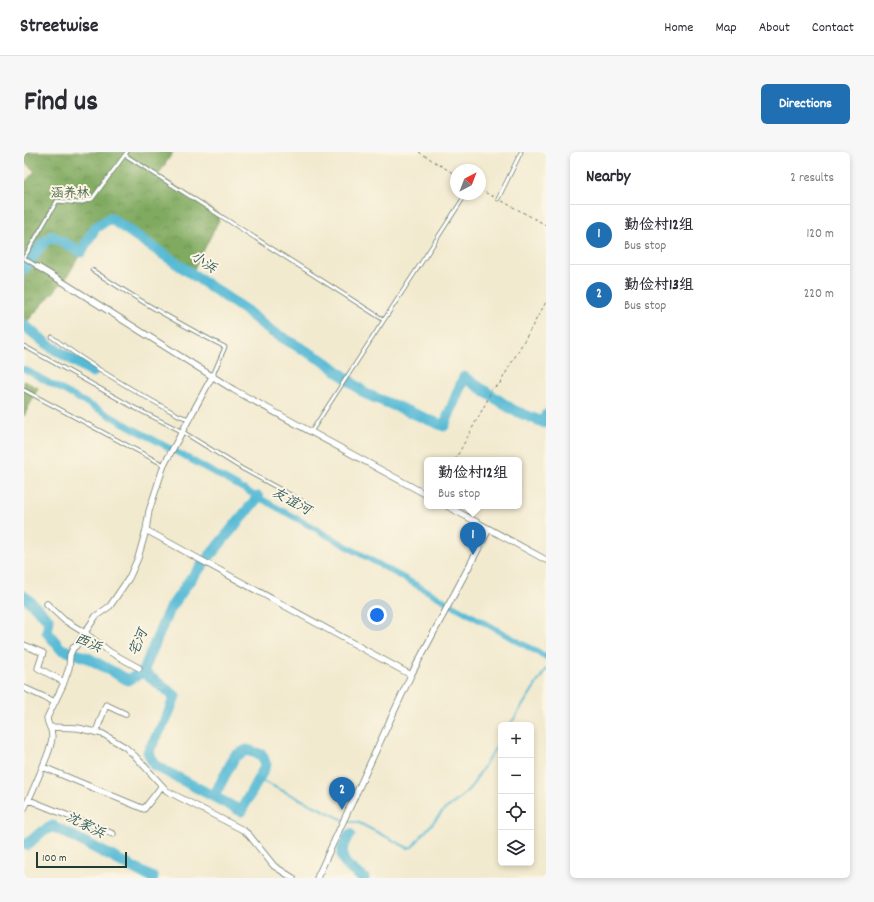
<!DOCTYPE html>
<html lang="en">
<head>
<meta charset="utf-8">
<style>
	body { margin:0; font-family:Dekko,"LXGW WenKai TC",sans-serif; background:#f7f7f7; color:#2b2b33 }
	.controls { position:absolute; right:12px; bottom:12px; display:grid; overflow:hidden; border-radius:6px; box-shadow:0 2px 6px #0003 }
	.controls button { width:36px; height:36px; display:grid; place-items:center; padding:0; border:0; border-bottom:1px solid #e1e1e2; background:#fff; color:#2b2b33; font:20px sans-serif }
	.compass { position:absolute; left:426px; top:12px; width:36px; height:36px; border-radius:50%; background:#fff; box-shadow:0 2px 6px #0003; rotate:42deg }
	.scale { position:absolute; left:12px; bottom:10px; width:91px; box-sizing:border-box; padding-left:4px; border:2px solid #1f3d34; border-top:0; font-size:11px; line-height:14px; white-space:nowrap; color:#1f3d34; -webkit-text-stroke:3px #fcf5e5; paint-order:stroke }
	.you { position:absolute; left:353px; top:463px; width:14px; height:14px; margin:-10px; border:3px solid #fff; border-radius:50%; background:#1a73e8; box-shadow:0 0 0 6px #1a73e833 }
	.badge { display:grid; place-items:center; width:26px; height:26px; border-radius:50%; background:#1f6fb2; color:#fff; font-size:13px; font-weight:700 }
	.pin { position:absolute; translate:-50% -33px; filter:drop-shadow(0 1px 2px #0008) }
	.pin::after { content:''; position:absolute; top:21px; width:14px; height:12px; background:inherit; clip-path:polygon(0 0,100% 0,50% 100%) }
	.popup { position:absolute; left:400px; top:305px; width:98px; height:52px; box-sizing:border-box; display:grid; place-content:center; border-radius:6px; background:#fff; filter:drop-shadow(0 1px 3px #0005); font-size:13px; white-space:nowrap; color:#7c7c81 }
	.popup b { font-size:15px; color:#2b2b33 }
	.popup::after { content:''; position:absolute; left:50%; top:100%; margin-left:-8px; border:8px solid transparent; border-top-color:#fff }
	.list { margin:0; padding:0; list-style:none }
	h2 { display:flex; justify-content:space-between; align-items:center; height:52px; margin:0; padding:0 16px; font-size:17px }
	h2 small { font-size:13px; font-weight:400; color:#7c7c81 }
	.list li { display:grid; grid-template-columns:26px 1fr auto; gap:12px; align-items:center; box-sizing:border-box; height:60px; padding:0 16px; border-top:1px solid #e1e1e2 }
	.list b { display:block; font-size:15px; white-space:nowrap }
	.list p { margin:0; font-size:13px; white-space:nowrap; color:#7c7c81 }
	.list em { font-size:13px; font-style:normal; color:#7c7c81 }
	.icon { flex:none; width:22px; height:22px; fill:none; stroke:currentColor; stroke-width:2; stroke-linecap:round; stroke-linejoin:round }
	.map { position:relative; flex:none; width:522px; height:726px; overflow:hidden; border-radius:6px }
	header { display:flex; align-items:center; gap:24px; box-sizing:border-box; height:56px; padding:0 20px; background:#fff; border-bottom:1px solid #e1e1e2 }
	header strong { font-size:19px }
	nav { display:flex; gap:22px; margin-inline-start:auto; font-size:14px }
	.intro { display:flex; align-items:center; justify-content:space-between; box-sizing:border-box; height:96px; padding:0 24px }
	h1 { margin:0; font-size:28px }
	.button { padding:10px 18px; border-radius:6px; background:#1f6fb2; color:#fff; font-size:14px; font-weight:700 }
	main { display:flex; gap:24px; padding:0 24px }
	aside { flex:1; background:#fff; border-radius:6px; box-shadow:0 2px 6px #0003 }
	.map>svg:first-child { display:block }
</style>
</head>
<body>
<header>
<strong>Streetwise</strong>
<nav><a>Home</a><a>Map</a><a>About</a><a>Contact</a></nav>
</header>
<div class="intro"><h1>Find us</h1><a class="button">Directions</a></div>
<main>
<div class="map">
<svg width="522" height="726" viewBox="0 0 522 726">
	<defs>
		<pattern id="forest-crowns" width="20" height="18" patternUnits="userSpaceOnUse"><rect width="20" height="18" fill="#80aa61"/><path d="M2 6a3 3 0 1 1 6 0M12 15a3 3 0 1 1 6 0" fill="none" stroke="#688c51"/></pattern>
	</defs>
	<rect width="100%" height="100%" fill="#fcf5e5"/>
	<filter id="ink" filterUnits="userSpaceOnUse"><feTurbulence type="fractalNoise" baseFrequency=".025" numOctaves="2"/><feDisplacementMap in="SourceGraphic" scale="8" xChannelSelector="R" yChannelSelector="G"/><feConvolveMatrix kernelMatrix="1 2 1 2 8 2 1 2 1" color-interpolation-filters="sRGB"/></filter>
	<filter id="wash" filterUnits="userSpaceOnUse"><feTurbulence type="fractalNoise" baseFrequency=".012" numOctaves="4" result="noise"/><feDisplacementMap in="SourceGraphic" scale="16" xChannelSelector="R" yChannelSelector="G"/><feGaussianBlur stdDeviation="0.9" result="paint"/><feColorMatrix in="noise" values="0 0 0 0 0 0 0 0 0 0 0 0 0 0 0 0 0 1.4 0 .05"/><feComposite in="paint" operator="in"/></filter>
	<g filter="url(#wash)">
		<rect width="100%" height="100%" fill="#f2eacf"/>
		<path fill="url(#forest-crowns)" stroke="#50744a" d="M0,0H149L134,23L197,64L168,121L86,66L71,76L43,125L0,173V29L1,30L11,19L0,10Z
			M0,229L14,236L0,264Z"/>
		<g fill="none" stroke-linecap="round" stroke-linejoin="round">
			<path stroke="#56bad5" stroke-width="2" d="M486,573L522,517
				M234,627L324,670H333L384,696L388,695L420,658L434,648L447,635L477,587"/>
			<path stroke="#56bad5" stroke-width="6" d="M0,217L169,309L522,505"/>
			<path stroke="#56bad5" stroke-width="11" d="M0,117L19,91L28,84L57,100L71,76L86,66L221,158L247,179L303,211L342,242L420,274L440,225L489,258L521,271L522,263
				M0,173L24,193L69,220
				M0,444L25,468L23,480L37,497L64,506L104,528L119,520
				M190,644L211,604L223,598L238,603L242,613L217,659L130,613L124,600L143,565L151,544L119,520L144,460L166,428L234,345
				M326,682C323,687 319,694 318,700C317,711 331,721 340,726
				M0,692L3,693L16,681L29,674L129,726"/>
		</g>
	</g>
	<g filter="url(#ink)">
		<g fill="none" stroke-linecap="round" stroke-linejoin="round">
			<g stroke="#697a6a" stroke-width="4.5">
				<path id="lane" d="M101,3L360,168
					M474,47L497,0
					M0,106L33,49L55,51L68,47L103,0
					M0,106L14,115
					M68,118C111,146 155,172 201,195L189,223
					M28,185C68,215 111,240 156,264L165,267
					M0,194L109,255L159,280L217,316L289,355
					M0,238L140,313
					M287,280L442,42"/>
			</g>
			<g stroke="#697a6a" stroke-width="7">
				<path id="street" d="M14,115L42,132L113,177L210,238L403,343
					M423,354L522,408
					M122,378L387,523
					M23,452L40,468L61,481L86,500L115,516
					M0,493L19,501L14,516L40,530
					M0,536L31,550
					M27,575L54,576L79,582L101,595L111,604L143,639L219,678L225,683L250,714L269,726
					M72,580L82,553L101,562
					M19,615L120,657L138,634
					M5,648L89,682
					M0,657C7,643 13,629 19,614C23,604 28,594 28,584C28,575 23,573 23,566L39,533L45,516L46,503L49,496L52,494L72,464L86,454L105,426L114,406L122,378L125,359L140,313L189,223
					M293,726L387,523L465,377"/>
			</g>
			<path stroke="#697a6a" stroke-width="1" stroke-dasharray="3 3" stroke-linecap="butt" d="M395,0L432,23
				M456,38L470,45
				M478,49L522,73
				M431,308L463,249L468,236L475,233L522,150"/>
			<use href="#lane" stroke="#fff" stroke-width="3"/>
			<use href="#street" stroke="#fff" stroke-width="5.5"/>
		</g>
	</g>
	<g text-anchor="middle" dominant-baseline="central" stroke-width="4" stroke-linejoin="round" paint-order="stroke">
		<g font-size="13" fill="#3f5f42" stroke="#fcf5e5">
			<text x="46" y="42">涵养林</text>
		</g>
		<g font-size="14" font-style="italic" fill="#2d5c5c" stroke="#fcf5e5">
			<text transform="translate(179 111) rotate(34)">小浜</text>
			<text transform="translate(267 350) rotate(29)">友谊河</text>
			<text transform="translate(115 491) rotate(-67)">宅河</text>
			<text transform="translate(64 492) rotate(23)">西浜</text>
			<text transform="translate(61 674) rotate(27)">沈家浜</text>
		</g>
	</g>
</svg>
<div class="controls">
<button>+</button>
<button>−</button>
<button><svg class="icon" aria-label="locate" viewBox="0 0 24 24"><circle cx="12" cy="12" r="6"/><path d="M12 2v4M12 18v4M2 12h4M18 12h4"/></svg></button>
<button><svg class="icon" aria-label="layers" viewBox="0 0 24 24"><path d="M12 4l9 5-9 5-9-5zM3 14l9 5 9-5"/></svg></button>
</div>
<svg class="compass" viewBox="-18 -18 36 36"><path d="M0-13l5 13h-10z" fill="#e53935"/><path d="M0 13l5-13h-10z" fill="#7c7c81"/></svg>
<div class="scale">100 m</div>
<div class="you"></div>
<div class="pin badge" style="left:449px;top:403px">1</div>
<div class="popup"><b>勤俭村12组</b>Bus stop</div>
<div class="pin badge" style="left:318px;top:658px">2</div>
</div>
<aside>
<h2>Nearby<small>2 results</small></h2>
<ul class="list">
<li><span class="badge">1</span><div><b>勤俭村12组</b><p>Bus stop</p></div><em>120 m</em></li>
<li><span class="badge">2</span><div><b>勤俭村13组</b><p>Bus stop</p></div><em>220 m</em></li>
</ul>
</aside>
</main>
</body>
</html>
